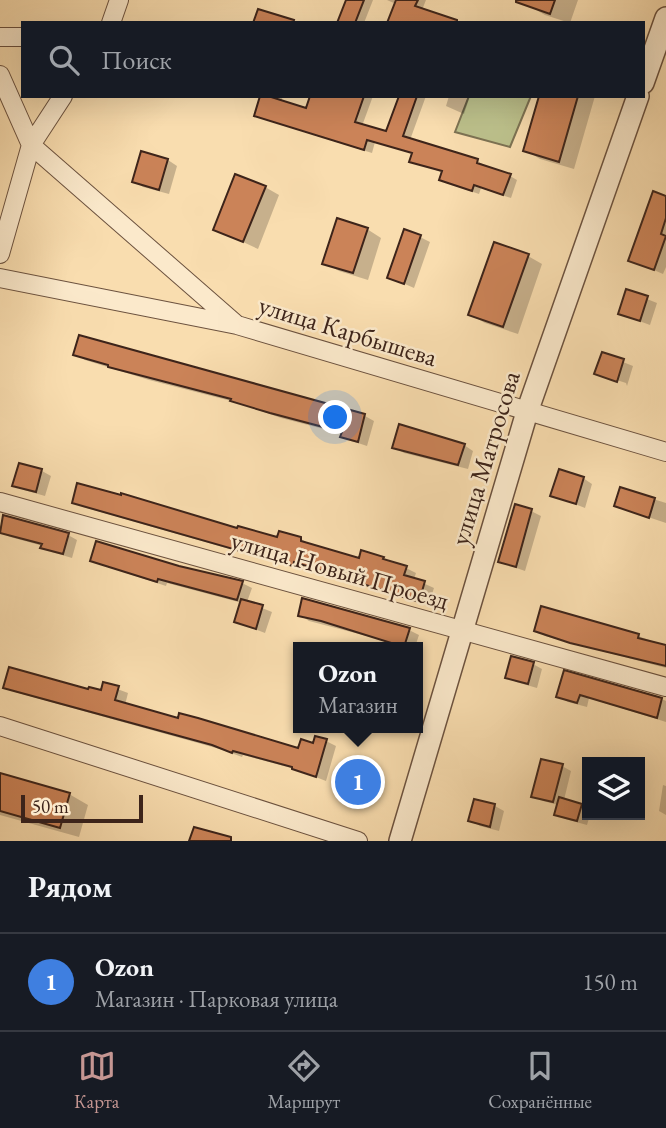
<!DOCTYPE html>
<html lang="ru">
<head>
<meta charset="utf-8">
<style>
	body { margin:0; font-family:"EB Garamond",serif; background:#242831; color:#f1f3f6 }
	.controls { position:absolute; right:21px; bottom:21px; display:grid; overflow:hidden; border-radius:0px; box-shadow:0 7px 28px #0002 }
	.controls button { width:63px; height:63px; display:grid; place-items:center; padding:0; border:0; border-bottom:2px solid #363941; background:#171b24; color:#f1f3f6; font:35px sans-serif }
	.scale { position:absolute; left:21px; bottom:18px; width:122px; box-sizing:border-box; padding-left:7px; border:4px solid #3d241a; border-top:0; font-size:19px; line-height:24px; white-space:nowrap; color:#3d241a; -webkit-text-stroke:5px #fbe9cb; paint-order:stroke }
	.you { position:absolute; left:336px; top:418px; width:24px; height:24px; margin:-18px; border:5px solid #fff; border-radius:50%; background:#1a73e8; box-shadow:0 0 0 10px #1a73e833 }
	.badge { display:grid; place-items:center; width:46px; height:46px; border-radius:50%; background:#c59692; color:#fff; font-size:23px; font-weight:700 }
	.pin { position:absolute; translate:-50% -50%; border:4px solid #fff; box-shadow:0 2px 7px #0006 }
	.popup { position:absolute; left:293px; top:642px; width:130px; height:91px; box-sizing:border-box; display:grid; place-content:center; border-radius:0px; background:#171b24; filter:drop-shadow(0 2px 5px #0005); font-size:23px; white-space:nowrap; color:#9ea1a6 }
	.popup b { font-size:26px; color:#f1f3f6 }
	.popup::after { content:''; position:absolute; left:50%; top:100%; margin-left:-14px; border:14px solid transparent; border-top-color:#171b24 }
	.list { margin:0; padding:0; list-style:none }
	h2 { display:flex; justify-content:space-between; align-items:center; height:91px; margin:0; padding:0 28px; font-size:30px }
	h2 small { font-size:23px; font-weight:400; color:#9ea1a6 }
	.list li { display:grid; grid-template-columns:46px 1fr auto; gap:21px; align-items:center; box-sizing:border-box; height:98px; padding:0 28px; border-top:2px solid #363941 }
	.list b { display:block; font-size:26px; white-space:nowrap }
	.list p { margin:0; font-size:23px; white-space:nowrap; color:#9ea1a6 }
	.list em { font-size:23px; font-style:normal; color:#9ea1a6 }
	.icon { flex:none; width:38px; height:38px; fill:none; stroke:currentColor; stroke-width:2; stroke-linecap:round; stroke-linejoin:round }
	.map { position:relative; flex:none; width:666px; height:841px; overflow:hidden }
	.search { position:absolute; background:#171b24; box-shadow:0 7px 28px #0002; left:21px; right:21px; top:21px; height:77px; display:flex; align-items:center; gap:18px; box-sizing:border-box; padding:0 24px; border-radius:0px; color:#9ea1a6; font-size:26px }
	.sheet { height:189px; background:#171b24 }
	nav { display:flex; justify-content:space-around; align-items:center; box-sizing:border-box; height:98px; border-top:2px solid #363941; background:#171b24; font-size:19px; color:#9ea1a6 }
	nav a { display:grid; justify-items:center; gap:4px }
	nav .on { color:#c59692 }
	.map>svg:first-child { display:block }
</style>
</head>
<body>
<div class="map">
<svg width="666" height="841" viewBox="0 0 666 841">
	<rect width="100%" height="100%" fill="#f9ddaf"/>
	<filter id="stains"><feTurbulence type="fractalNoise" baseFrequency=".00286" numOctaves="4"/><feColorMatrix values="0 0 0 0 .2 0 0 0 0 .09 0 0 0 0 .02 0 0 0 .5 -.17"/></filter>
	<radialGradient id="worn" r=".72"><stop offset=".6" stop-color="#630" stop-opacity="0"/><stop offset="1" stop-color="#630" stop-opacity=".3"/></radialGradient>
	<path fill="#bcc18c" stroke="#7c7253" stroke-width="2" d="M469,96H531L510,147L455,132Z"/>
	<path fill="#0003" d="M348,0H373L364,23H339Z
		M387,0H426L422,10L459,23H389L396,4Z
		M527,0H578L570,23L545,15L526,4Z
		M262,96H283L281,102L307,110L312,96H373L362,126L388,133L401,96H426L410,140L477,161L484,165V167L510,176L517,180L511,198L481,188L479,194L449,184L441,180L444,173L411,161L414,154L375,142L372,153L263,119L256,115Z
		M449,96H470L464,114L446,106Z
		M541,96H595L574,169L540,159L525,150Z
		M168,160L177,166L169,194L143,187L134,181Z
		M265,187L279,195L258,249L215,229Z
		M666,198V267L663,274L631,260Z
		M367,229L381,238L368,280L339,271L325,263Z
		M420,237L430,242L414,288L389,277Z
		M528,256L542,264L518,334L485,323L471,315Z
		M627,291L657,303L650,325L620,314Z
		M80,337L365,416L374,421L367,446L352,441L342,436L343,434L281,418L235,402L149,380L85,360L75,354Z
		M603,354L633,366L627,386L626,383L604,376V378L596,374Z
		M464,445L473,451L468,469L404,453L394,447Z
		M20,465L42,471L51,476L45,496L24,490L14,485Z
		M583,478L592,484L585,508L552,495Z
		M621,489L666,503V523L624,509Z
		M74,502L278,539H301L310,544L360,560L406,568L416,573L414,579L434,588L428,606L304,566L303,570L83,507Z
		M531,511L541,516L525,571L500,562Z
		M0,532L68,535L77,540L72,558L52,552L43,546L10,537Z
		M92,560L179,567L242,583L252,588L247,602L272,612L265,633L236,622L242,603L167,583L166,586L102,565Z
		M300,615L409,630L419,635L415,647H398L382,640L309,621Z
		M536,630L638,636L666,646V668L545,636Z
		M533,664L542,669L537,688L516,682L507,677Z
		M565,673L664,700L666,701V722L589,698L587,707L568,702L559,697Z
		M104,684L128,693L125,705L299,750L314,745L316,738L326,741L336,746L326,781L295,769L243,755L242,757L223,750L15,692L5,687L102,692Z
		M350,763L376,773L371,792L345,781Z
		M562,766L571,771L564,800L587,809V815H590L587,825L565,819L556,814L558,805L543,801L533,796Z
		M0,775L69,794L88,805L79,837L0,815Z
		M663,785L666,786V815L659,811Z
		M475,801L495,806L504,811L499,831L480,826L470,820Z"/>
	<path fill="#cb8358" stroke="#3d241a" stroke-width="2" d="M346,0H364L355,23H337Z
		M396,0H418L415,6L457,20V23H387Z
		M516,0H555L550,14L516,2Z
		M258,9L294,20L293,23H253Z
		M260,96H268L306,108L310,96H364L355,122L386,131L399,96H417L403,136L478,159L477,163L511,174L503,195L474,185L472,191L439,180L442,171L409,162L412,153L367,140L364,150L254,116Z
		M539,96H578L559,162L523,151Z
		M141,151L168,159L159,190L132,182Z
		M235,174L266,186L243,242L213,230Z
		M653,191L666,196V218L661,234L666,236L654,270L628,261Z
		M337,218L368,228L353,273L322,264Z
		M404,229L421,235L404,284L387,278Z
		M494,242L529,254L503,327L468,315Z
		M626,289L648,296L640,321L618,314Z
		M79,335L365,414L358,442L340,437L342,432L270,413L230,401L231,399L108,367V365L73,355Z
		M602,352L624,359L617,382L594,374Z
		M399,424L465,444L458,465L392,448Z
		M19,463L42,469L36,492L12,486Z
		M559,469L584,477L576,504L550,496Z
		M77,483L121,495V493L237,528L238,526L277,537L279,531L301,537V541L359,558L361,550L384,557L383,559L407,566L404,575L425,581L419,602L294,562L293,566L72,503Z
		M620,487L655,498L649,518L614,506Z
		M515,504L532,509L516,567L498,562Z
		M3,515L69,533L63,554L40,548L42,544L0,533Z
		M96,541L179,566L243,581L237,600L158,579L157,582L90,561Z
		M302,598L410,628L404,647L321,621L298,616Z
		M241,599L263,605L256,629L234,622Z
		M541,606L639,634L638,638L666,645V666L570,643L534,631Z
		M511,656L534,662L528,684L505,678Z
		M9,667L88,689L89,687L101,690L103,682L119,686L115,700L178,718L179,713L198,718L298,748L301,739L313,743L315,736L327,739L316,777L292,769V767L233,751L232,753L212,745L3,688Z
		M564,670L662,698L657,718L580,695L577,703L556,697Z
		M541,759L563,764L553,802L531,797Z
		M349,761L367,766L361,788L343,782Z
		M0,773L70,793L60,828L0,811Z
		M559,797L582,804L577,821L554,815Z
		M474,799L495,804L490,827L468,821Z
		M194,827L231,837V841H189Z"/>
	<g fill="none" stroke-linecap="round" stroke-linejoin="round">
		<g stroke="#6c523f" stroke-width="20">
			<path id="minor" d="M111,23L119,0
				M0,37H23
				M0,75L31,145L237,325L666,452
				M0,254L31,145L63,96
				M0,278L237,325
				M0,502L666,687
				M0,726L358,841"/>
		</g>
		<g stroke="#6c523f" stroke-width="24">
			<path id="tertiary" d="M643,83L666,18
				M400,841L527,412L638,96"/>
		</g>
		<use href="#minor" stroke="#fbe9cb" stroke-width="18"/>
		<use href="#tertiary" stroke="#fbe9cb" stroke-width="21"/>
	</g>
	<g text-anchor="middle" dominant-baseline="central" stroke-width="5" stroke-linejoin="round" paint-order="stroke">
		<g font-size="26" fill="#3d241a" stroke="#fbe9cb">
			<text transform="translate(348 331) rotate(17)">улица Карбышева</text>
			<text transform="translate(485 458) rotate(-73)">улица Матросова</text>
			<text transform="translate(340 570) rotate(16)">улица Новый Проезд</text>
		</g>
	</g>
	<rect width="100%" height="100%" filter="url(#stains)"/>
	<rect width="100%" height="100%" fill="url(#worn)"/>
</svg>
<div class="controls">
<button><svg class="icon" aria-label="layers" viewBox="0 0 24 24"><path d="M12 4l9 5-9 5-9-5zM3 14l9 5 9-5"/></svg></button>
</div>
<div class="scale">50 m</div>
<div class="you"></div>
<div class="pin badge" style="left:358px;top:782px;background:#3f7fe0">1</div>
<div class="popup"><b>Ozon</b>Магазин</div>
<div class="search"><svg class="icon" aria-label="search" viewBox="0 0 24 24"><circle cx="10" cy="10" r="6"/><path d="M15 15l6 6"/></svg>Поиск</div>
</div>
<section class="sheet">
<h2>Рядом<small></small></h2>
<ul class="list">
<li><span class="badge" style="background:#3f7fe0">1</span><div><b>Ozon</b><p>Магазин · Парковая улица</p></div><em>150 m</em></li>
</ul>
</section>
<nav>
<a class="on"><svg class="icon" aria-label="map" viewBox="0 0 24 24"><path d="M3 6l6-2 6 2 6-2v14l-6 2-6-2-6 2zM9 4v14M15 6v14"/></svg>Карта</a>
<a><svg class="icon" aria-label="directions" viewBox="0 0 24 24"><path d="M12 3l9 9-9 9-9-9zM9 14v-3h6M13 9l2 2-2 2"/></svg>Маршрут</a>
<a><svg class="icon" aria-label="saved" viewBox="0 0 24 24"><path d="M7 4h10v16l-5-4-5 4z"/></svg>Сохранённые</a>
</nav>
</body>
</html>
